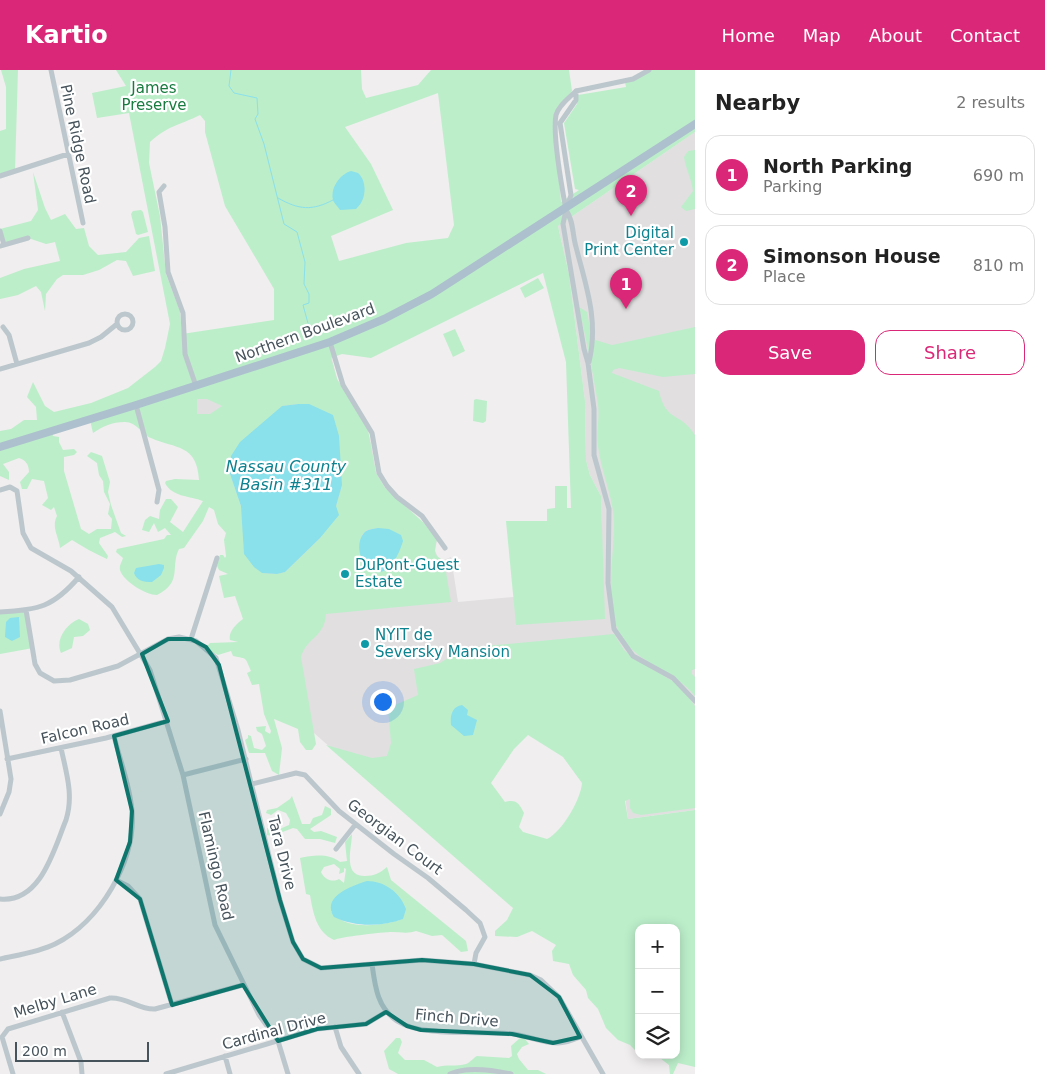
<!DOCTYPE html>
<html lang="en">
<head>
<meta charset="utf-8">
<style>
	body { margin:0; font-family:"DejaVu Sans",sans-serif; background:#f6f6f6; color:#222 }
	.controls { position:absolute; right:15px; bottom:15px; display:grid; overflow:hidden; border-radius:10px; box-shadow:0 2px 12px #0003 }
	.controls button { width:45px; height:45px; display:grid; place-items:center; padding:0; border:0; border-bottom:1px solid #e0e0e0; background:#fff; color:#222; font:25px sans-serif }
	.scale { position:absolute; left:15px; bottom:12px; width:134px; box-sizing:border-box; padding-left:5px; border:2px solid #46535b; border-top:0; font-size:14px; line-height:18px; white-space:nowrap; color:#46535b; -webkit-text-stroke:4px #fff; paint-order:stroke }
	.you { position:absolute; left:382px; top:631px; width:18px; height:18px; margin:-12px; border:4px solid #fff; border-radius:50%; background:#1a73e8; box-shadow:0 0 0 8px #1a73e833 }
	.badge { display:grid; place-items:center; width:32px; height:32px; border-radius:50%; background:#db2777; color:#fff; font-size:16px; font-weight:700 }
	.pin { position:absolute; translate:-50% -41px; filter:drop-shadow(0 1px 2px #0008) }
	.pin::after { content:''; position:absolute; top:26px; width:18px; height:15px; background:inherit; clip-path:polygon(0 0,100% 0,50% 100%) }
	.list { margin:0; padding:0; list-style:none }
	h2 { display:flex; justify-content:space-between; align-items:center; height:65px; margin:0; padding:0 20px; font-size:21px }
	h2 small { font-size:16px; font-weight:400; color:#767676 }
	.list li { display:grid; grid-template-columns:32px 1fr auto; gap:15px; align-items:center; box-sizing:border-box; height:80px; margin:0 10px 10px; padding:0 10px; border:1px solid #e0e0e0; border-radius:15px }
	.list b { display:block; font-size:19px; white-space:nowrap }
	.list p { margin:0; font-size:16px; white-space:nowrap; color:#767676 }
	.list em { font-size:16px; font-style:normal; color:#767676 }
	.actions { display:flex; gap:10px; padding:15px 20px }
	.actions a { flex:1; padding:11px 0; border:1px solid #db2777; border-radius:15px; text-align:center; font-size:18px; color:#db2777 }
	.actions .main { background:#db2777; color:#fff }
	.icon { flex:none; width:28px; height:28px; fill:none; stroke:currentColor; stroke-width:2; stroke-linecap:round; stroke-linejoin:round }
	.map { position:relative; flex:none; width:695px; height:1004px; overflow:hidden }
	header { display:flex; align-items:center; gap:30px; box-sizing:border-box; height:70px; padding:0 25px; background:#db2777; color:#fff }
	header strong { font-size:24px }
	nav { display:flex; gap:28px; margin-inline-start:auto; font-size:18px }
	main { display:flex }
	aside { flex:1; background:#fff }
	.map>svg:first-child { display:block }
</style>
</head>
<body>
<header>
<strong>Kartio</strong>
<nav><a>Home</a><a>Map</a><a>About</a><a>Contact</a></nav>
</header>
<main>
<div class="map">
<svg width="695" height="1004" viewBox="0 0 695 1004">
	<rect width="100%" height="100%" fill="#f0eeee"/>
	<path fill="#e1dfe0" d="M695,62V740L628,749L607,582L385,726L259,614L226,463L184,324L331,285L337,309L365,354L371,373L376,403L385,418L410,440L437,470L435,481L438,487L444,490L451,487L458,532L603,519L601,426L590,405L586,390L585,331L569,204L558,156Z"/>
	<path fill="#bceeca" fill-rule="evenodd" d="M1,0H18L15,101L0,106V61L6,59V17Z
		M116,0H361L362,19L366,28L418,15L431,0H569L572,21L554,45L561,132L579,120L575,119L564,53L577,34L578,25L626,17L625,12L651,0H695V62L558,156L569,204L585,331L586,390L590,405L601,426L605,549L516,555L506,451H547V439L555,438V416H567V438H571L566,292L543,203L371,288L342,284L331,288L337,309L368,360L376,403L385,418L424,453L437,470C434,479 433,487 444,490L451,532L326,544C325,567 306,568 301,587L316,674L312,680H306L300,672L298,659L274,649L282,678L279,705L272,701L265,683H249L245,670L248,668V665L251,666L254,678L262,680L266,676L262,664L257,661L256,657L266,656L265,661L270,664L271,661L264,644L259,614L252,615L247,603L251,601C245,587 248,589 233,586L231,581L218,585L212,582L207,576L210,573L238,572L230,570C228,562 236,554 243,549L235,526L224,528L219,506L228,504L219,500L217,496L220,485H223L225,488L226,486L224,470L226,463L218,454L214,440L209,437L203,451L184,478L179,479C170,497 183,512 157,525C146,525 123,511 120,500C119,495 122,492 123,488L116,482L117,479L164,469L167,465H171L165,458L158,462L154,453L149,462L142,460L145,450L150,446L159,449L160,440L166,429H171L178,437L170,452L183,462L203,431C190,426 172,427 165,413L166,411L175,409L199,410C197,374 176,379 151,368C141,364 137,352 125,352C111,352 104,356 93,363L90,350L52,361L53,366L59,367V372L63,380L74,379L77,382L74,385L64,387V401L81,459L89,464L97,459H111L112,449L108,444L110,434L104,422L103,411L99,405L97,393L87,386L91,382L102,386L110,412L108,422L111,435L121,463L126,466L122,467L115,462L100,468L99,473L108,486L107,489C94,483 83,477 72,470L60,478C59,467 51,457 57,446L54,437L51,440L42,435L48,428L44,411L32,409L27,419H22L20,412L29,402C29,395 26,390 19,388L3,394L9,402V410L0,406V361L11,359L24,350H37L36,337L27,327L33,312L45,336L54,342L91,333L128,318L155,297L161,291L165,278L170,254L129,43L97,48L92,23L126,16ZM438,23L454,155L448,168L406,173L339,191L331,166L393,140L371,94L345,57ZM200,45L205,51V62L225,136L274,219V250L182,264L180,241L166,204L160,146L149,93L150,72C167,56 180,55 200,45ZM197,329H207L222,336L210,344H197ZM298,334H309L342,415L336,436L320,468L285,502L277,504L262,503L243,476L244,462L241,436L229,401L231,386L282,336ZM378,458L395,489L386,500L361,471L362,465L367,460Z
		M695,80V139L686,141L681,137L693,121C691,107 686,100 684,87L688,81Z
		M33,102L45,138L51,150L65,144L76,159L84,158L89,176L98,185L126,182L139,168L149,166L155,201L133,206L126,191L117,190L99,200L83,205H63L57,209L46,224L45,241L41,222L36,216L18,225L0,229V208L24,199L60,191L55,172L46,174L28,168L4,175L0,159L31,151L38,140Z
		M141,140L143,142L148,162L138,165L136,164L131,144L133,141Z
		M538,208L544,218L525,228L520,218Z
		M579,237L587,242L592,269L612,275L695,257V304L663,307L619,298L613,300L612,303L659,321C666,353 680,341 695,365V599L692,600V604L695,607V626C672,598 637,595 620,564C603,534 615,484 614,451C613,426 601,401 598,376C596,362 600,348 598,334C593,302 586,269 579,237Z
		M455,259L465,281L453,287L443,264Z
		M476,329L487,331L486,351L483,353L473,351L474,330Z
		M26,540L33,578L0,584V542Z
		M79,549L88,554L90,560L83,566L74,567L72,578L61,583C55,570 66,554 79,549Z
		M614,564L624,580L632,587L679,615L695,636V738L641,745L633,743L630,738V729L625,731L628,749L695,740V997L678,993L673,1004H670L669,995L656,985H676V858H639V981H636L630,975L618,970L606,958L598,939L588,928L586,920L573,905L569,894L553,891L552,881L556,875L532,861L517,867L495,866V861L507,850L513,838L326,675L372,688L387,686L391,673L388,638L418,625L414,599L440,593L464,578ZM528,665L563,687L582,713C581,729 562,762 547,769L523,762L519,757L524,743C519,733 516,729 505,732L491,713L514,679Z
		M292,726L302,754H310L313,748L322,745L325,736L331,739V745L310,759L314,762L321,761L337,767L335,773L320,769H305L297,759L293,758L272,766L267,765V758L277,760L289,755L290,750L286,743L278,740L271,745L266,743L267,740L277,738L290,729Z
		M352,764C352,777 342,807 365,806C374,806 380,803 387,797L391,810L466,871L468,881L461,882L442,865L432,866L416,861C408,864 400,862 392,862C383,862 339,867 334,870C316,862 313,842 310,825L306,824L300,788C313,785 329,783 340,792L347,791L345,772ZM334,794L340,799L339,804L344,802V798L346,799L344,813L339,809C332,813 324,809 321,802L324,797ZM331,841L402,849C384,856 343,861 331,841Z
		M396,968H400L402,972L398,983L405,990H424L437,997C446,994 457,997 466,994C471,992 473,988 477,986L509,988L512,986L511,976L520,968H524L529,974L522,977L517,984L519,989L528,1000H538L546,1004H398L389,999L384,981Z"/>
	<path fill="#8ae0eb" d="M351,101L358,103C368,112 366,131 356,139L340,140C338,137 334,133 333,130C330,118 340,104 351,101Z
		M298,334H309L333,345L339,366L342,415L336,436L339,445L320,468L285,502L277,504L262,503L254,497L244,484L241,436L229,401L231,386L240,372L282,336Z
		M378,458L389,459L401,465L403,471C383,535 346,484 364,463C367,459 373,459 378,458Z
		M159,494L164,495V498L161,505L152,512C143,512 137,511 134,503L136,498Z
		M19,547L20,567L12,571L5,567L6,552L10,548Z
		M462,635L468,640L467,645L477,650L473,665L464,666L451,655C450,645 452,637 462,635Z
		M367,811C384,811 400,822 406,839L403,849C382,857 354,857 334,847C321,827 351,816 367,811Z"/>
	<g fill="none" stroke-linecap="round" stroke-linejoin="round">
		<path stroke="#8ae0eb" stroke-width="1" d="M231,0L229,16L234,23L257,28L258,44L255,49L264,74L284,154L297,162L305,192L304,214L309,224V233L303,235L312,268
			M278,128C299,140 312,141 333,130"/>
		<path stroke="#bcc7cd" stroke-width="5" d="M51,0L83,153
			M576,21V30L560,53L571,125L566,140C562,118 552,65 556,45C559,35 569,28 576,21Z
			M576,21L633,9L649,0
			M0,106L68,84
			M164,116L159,122L165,157L168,202L183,243L185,284L196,316
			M566,140L563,154L584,279L588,293L594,339V385L609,439L608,513L614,559L633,586L673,608L695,631
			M566,140C574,152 572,163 576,177C586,216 599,251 589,292
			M0,161L4,175
			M0,176L28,168
			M117 252a8 8 0 1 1 16 0a8 8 0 1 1-16 0Z
			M3,257L9,265L17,294
			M330,272L343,315L372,363L379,403L387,416L397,427L422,446L445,478
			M0,299L89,273L101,267L117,254
			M136,335L159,420L157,432
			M0,420L10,417L17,421L23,463L31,478L71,501L112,537L150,600L183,705L215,855L259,945L278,971L288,1004
			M26,540L35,594L40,603L54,611L70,610L118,596L168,569L179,567L196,571L216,588L238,660L280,830L293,872L303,889L321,898L422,890L474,894L530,905L541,910L559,927L603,1004
			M0,542C39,540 53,537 79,507
			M191,569L217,488
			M0,641L11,709L9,722L0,744
			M7,689L106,668L167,651
			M183,705L246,689
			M252,714L296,703L305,705L339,741L394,784L428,808L466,840L480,853L485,867L476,883L474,894
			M336,779L355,755
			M116,810L128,816L140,829L172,935
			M0,829C41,833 54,779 66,750C74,725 66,702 61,678
			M0,889C18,885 39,882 55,874C100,852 136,791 132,741C130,715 120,691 114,666
			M372,894C375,916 377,937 397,951C423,968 482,960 513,964C528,966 543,973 558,973C566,973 573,970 580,967
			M62,942L81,992L82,1004
			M335,957L341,977L359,1004
			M225,986L230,1004
			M13,1004L2,967L8,959L110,928C127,927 139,940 155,939L243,915
			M166,1004L317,959L366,954L386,942
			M450,1004C467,996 493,1000 511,1004"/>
		<path stroke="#adc0cd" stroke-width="8" d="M0,377L136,335L330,272L384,249L432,224L695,54"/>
	</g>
	<path fill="#0f766e" fill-opacity="0.2" stroke="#0f766e" stroke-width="4" stroke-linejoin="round" d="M168,569H191L206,577L219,595L280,830L293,872L303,889L321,898L422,890L474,894L530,905L559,927L580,967L553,973L512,964L421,960L407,956L386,942L366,954L317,959L278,971L243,915L172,935L140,829L116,810L130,772L132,741L114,666L168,651L142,584Z"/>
	<g fill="#0f9aa8" stroke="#fff" stroke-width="2">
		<circle cx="684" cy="172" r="5"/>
		<circle cx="345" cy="504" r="5"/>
		<circle cx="365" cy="574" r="5"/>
	</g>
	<g text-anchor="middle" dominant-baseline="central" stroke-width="4.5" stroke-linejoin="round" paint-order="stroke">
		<g font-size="15" fill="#187b3f" stroke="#fff">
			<text x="154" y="18">James<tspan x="154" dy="17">Preserve</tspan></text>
		</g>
		<g font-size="15" fill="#46535b" stroke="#fff">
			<text transform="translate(78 74) rotate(78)">Pine Ridge Road</text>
			<text transform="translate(305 263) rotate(-20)">Northern Boulevard</text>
			<text transform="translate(85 659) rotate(-13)">Falcon Road</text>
			<text transform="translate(395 767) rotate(37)">Georgian Court</text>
			<text transform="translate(282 783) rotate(76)">Tara Drive</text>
			<text transform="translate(216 796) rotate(77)">Flamingo Road</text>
			<text transform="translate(55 931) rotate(-17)">Melby Lane</text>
			<text transform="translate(457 948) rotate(5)">Finch Drive</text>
			<text transform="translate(274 961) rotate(-15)">Cardinal Drive</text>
		</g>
		<g font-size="15" fill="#0d838f" stroke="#fff" text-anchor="start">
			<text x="674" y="163" text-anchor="end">Digital<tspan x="674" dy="17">Print Center</tspan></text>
			<text x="355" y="495">DuPont-Guest<tspan x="355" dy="17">Estate</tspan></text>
			<text x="375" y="565">NYIT de<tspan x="375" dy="17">Seversky Mansion</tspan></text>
		</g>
		<g font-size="16" font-style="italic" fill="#0e8290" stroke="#fff">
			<text x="286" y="396">Nassau County<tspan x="286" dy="18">Basin #311</tspan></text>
		</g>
	</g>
</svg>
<div class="controls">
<button>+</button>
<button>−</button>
<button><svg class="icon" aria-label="layers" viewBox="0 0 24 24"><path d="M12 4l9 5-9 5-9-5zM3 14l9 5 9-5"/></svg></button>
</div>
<div class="scale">200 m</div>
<div class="you"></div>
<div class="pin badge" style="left:626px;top:239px">1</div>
<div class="pin badge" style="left:631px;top:146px">2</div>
</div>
<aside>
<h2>Nearby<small>2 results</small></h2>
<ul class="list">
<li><span class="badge">1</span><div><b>North Parking</b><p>Parking</p></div><em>690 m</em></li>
<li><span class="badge">2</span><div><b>Simonson House</b><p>Place</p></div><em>810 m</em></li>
</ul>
<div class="actions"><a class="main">Save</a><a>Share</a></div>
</aside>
</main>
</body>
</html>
